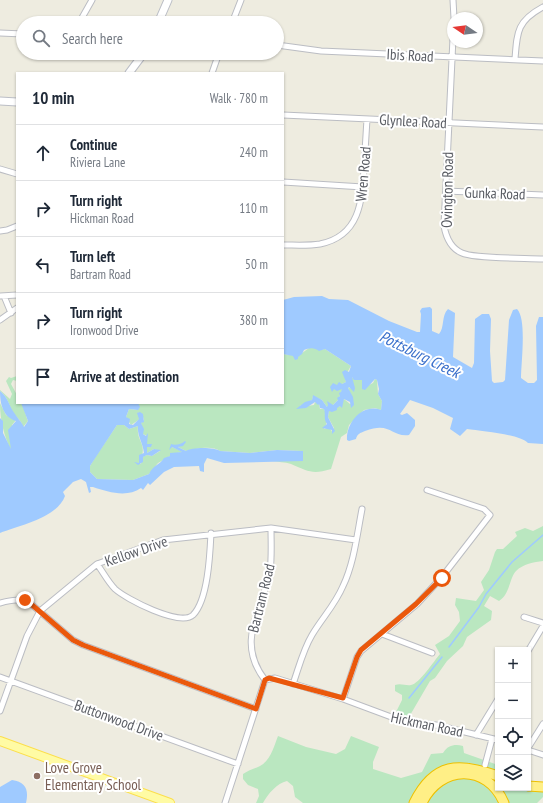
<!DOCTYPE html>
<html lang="en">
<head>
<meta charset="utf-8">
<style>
	body { margin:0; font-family:"PT Sans Narrow",sans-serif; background:#f2f2f3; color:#1f2937 }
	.controls { position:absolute; right:12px; bottom:12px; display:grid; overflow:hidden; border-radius:0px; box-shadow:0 1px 3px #0004 }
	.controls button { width:36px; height:36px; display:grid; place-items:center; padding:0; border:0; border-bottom:1px solid #e0e1e3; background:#fff; color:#1f2937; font:20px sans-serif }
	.compass { position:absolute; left:447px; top:12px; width:36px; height:36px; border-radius:50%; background:#fff; box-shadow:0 1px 3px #0004; rotate:283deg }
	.stop { position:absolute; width:12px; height:12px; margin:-9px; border:3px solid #ea580c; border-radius:50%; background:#fff }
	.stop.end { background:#ea580c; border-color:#fff; box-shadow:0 1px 4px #0008 }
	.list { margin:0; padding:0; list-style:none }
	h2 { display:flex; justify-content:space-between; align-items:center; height:52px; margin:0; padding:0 16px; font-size:17px }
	h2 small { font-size:13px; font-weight:400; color:#747a83 }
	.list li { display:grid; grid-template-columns:26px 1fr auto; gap:12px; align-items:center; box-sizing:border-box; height:56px; padding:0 16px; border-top:1px solid #e0e1e3 }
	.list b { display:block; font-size:15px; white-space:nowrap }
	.list p { margin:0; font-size:13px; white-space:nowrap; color:#747a83 }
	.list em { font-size:13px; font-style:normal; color:#747a83 }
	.icon { flex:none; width:22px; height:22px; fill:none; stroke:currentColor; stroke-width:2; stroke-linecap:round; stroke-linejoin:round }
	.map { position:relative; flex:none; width:543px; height:803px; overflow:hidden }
	.search { position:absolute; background:#fff; box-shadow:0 1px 3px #0004; left:16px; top:16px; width:268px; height:44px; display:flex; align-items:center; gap:10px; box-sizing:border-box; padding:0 14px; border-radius:22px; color:#747a83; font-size:15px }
	.panel { position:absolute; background:#fff; box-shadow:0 1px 3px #0004; left:16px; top:72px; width:268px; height:332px; border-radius:0px }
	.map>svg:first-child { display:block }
</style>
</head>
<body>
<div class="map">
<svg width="543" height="803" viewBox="0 0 543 803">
	<rect width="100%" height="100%" fill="#eeece0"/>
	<path fill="#bae7c0" d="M309,348H315L320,350L325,349L351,366L345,376L346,382L332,389L343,388L338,400L333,405L327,407L322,400L313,396L312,400L300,406V407L314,405L315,402L319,404L320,409H324C327,415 328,423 324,429L329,428L332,431L331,433L334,428L328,417L329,410L340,406L344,399L350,404L353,403C353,397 349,394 348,387L352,389L350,377L362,380L369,385L373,383L375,379L377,380L378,394L382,401L381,410L375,408L364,410L349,425L347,433L341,437L331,469C312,475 308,471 291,464C285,462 278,462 272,461H302V451L277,450L250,453L220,451C212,445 195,449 186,451L178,447L182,444L172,447L183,452L170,454V456L158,463L149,474L133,480L97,479L90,472V466L96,456L117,425H124L129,429L138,426C136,443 149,443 139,463L141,464L142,457L147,455L152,456L160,451L154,449L147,453V436L143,434L141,423L144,420L143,417L131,425L126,417L129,409L138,410V403H283V354L298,356Z
		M17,376V381L13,380L11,384L17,395V403H21C25,409 25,414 28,421L23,427C21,420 18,419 14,414C9,406 8,397 0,391V390L10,399L12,394L6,381L9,377L11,378Z
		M0,403L6,415L16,420L12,425L11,451C4,435 0,421 0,403Z
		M543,526V561C534,562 523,564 516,571C509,579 510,594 499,601L490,596L484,606L492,611L491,620L467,637L463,646L447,661L435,678L430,681L409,717L395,714L402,700V695L395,691V685C401,683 406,686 411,685C419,684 434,661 440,654L435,645L449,636L460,621L459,612L455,605L456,598L476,601L484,590L481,582L489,570L495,552L497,549H503L517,536L515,532L525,528L533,531Z
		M278,736L306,747L336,754L345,749L351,736L379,747L373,762V769L401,778L422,772L431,754L443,753C448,745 455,744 463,746L464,753L498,765V772L474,764L464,763L411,803H303L295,797L293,786L287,781C277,783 268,794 263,803H256L259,796L258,789L248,785L243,779V774C249,770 254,769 260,766C271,760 274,746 278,736Z
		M485,773L498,778V788H525L535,791H543V797L537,803H506Z
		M461,776L485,782L501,803H424L440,783Z"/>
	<path fill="#9fcaff" d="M322,296L329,299L348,300L389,321L417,332H420L421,314L420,311L422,308L430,307L432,309V331L439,334C445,327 441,316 448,309L455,313L453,357L472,368L474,363L475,319L482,314H489L491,319L490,351L492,381L494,383L503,382L505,380L509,320L513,310L517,309C527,319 521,363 521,378L528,383H534L537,380L536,326L539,317H543V444L528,443C520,434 481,431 467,429L460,436L450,429L453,418L433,408L410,400L400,414L402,415L407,413L415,420V426L409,435C390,437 391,421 365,431C360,433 357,434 356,439L349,441L347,440C346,422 363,403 381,410L382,401L378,394L379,389L377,380L375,379L365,390L362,389V380H354L352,377L355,388L354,392L349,387L348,388L353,397L354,405L351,408L350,402L344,399L342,408L340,406L337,408V410L332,412L329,411L328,417L335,431L332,434V430L322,428L327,424C323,418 326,414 324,409L320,408L319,404L318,405L315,402L306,408L296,409L305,402L312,400L313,395L322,400L327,407L328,405L327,401L333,405L338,400L337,398L340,396L339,393L341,392L342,389L337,391L334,389L332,392L330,387L333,383L337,385L339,382L342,384L346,382L342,372L345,370L349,372L351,366L325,349L319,351C314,347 309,348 304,350L302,354L298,357V359L295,360L293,356L283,354V300L294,297Z
		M0,391C8,397 9,406 15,414C18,419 21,421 24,427L28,421L21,403H138L140,407L138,410L129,409L126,417L130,419L129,424L133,425L139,419L137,413L140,412L143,414L144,422L141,423L144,429L143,434L146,436L148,433L147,444H152L151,447H147V453L154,449L161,450L152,456L147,455L143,457V462L138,465L134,462L139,463V455L144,453C143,443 137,436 138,426L129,429L124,425H117L90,466V472L97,479L133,480L149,474C153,465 160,465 164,458L170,456V453L182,452L172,447L169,450L171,444C175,446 182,444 185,441L186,442L183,446L178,447L186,451C191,447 215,447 220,451L250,453L277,450L303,451V461L224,463L207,458L204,464V472L200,471L199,466L174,467L164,472L150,485L148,483L143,490L141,488C127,498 108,492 93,487H90L91,492L89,493L86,482L81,479L73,482L63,492L65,496C57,518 20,525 0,533V418L3,421V433L11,449L8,430L16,421C3,417 0,404 0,391Z
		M12,780C26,782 29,790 26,803H0V787Z"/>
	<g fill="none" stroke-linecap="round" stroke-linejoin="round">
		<path stroke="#9fcaff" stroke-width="1.5" d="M449,647L479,607L486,594L512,562L543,535
			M409,698L442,657"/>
		<g stroke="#bbbdc3" stroke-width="7">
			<path id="street" d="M453,0L454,18
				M79,23L92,0
				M232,23L241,0
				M0,33L23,34
				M453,38L444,226C446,237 450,248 462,253C475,259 526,258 543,259
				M277,45L321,51L543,61
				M515,59C517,32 517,21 543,7
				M212,73L219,53
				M283,115L543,127
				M0,169L17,174
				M283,182L363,187
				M446,191L543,195
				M0,231L7,230L17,226
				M283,245C295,245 308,246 320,244C360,236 362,201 364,168C365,151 366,135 367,119
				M0,296L17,295
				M4,296L11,313
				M0,320L17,308
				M97,564C103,572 108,582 115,589C126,599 180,627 193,615C208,600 210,554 211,533
				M0,603C12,600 20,598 31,604L73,640L83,645L256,709
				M524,617L543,623
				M382,634L432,653
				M528,651L543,626
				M0,677L238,764
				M265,680L275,678L343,699L402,721L436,725L498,740
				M293,684C299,667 303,650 312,635C322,618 335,605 343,586C354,563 357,535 362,509
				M343,699L357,657L361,651L417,604L442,577L490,515L484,509L427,490
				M0,711L27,636L40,611L97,564L163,540L271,528L356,540
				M476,735L498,699
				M528,748L543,724
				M528,750L543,755
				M485,765L492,739
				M225,803L265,680C235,641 262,611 270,571C272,557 271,542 271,528"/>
		</g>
		<g stroke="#bbbec6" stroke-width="9">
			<path id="secondary" d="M158,23L168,0
				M129,73L144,53
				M0,101L17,102"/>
		</g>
		<g stroke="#fcdf4b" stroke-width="10">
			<path id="primary" d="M0,741L170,803"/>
		</g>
		<g stroke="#eec000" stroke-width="11">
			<path id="highway" d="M528,786L543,787
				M414,803C434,762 459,762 498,776
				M422,803C440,765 487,763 504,803"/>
		</g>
		<use href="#street" stroke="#fff" stroke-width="5"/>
		<use href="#secondary" stroke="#fff" stroke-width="7"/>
		<use href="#primary" stroke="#fffba4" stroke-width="8"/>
		<use href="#highway" stroke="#ffef86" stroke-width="9"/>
	</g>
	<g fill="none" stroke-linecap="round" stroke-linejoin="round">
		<path stroke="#ea580c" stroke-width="5" d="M25,600L31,604L73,640L83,645L256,709L265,680L269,678L343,698L357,657L361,650L416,604L442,578"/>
	</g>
	<circle fill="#8d6e63" stroke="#fff" stroke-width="1.5" cx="37" cy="776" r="4"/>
	<g text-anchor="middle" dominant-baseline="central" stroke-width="4" stroke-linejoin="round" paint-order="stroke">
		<g font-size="15" fill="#595c63" stroke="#fff">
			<text transform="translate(410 55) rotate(3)">Ibis Road</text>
			<text transform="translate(413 121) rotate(3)">Glynlea Road</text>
			<text transform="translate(363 174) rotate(-85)">Wren Road</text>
			<text transform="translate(447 190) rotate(-89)">Ovington Road</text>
			<text transform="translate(495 193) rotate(2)">Gunka Road</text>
			<text transform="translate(136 551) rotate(-19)">Kellow Drive</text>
			<text transform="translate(261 598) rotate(-76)">Bartram Road</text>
			<text transform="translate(119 720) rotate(20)">Buttonwood Drive</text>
			<text transform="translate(427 724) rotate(12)">Hickman Road</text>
		</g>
		<g font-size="15" fill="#785e54" stroke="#fff" text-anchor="start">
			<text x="45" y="767">Love Grove<tspan x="45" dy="17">Elementary School</tspan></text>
		</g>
		<g font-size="16" font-style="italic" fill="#396fcb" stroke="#fff">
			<text transform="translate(420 354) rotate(26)">Pottsburg Creek</text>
		</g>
	</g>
</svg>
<div class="controls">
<button>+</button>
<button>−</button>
<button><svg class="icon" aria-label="locate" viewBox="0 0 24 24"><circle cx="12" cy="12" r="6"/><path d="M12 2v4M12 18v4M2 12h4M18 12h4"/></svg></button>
<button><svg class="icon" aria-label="layers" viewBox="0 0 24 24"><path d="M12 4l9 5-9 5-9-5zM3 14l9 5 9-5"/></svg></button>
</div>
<svg class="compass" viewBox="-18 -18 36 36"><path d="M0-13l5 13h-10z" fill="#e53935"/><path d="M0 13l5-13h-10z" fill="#747a83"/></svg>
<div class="stop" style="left:442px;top:578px"></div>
<div class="stop end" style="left:25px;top:600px"></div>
<div class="search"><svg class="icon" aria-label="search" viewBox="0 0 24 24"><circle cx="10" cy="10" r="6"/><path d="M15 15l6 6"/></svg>Search here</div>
<section class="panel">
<h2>10 min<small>Walk · 780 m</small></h2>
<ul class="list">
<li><svg class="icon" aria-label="ahead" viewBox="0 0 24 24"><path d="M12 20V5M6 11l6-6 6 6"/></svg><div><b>Continue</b><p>Riviera Lane</p></div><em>240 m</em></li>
<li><svg class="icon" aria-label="right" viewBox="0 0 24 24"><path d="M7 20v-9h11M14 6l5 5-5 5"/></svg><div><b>Turn right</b><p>Hickman Road</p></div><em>110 m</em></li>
<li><svg class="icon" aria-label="left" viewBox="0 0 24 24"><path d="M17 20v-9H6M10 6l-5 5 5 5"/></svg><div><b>Turn left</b><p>Bartram Road</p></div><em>50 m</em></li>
<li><svg class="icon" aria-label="right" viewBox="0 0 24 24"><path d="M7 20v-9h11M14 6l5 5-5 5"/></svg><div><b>Turn right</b><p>Ironwood Drive</p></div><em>380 m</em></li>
<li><svg class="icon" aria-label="arrive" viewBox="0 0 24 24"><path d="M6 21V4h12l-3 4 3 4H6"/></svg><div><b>Arrive at destination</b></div></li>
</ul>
</section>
</div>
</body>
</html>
